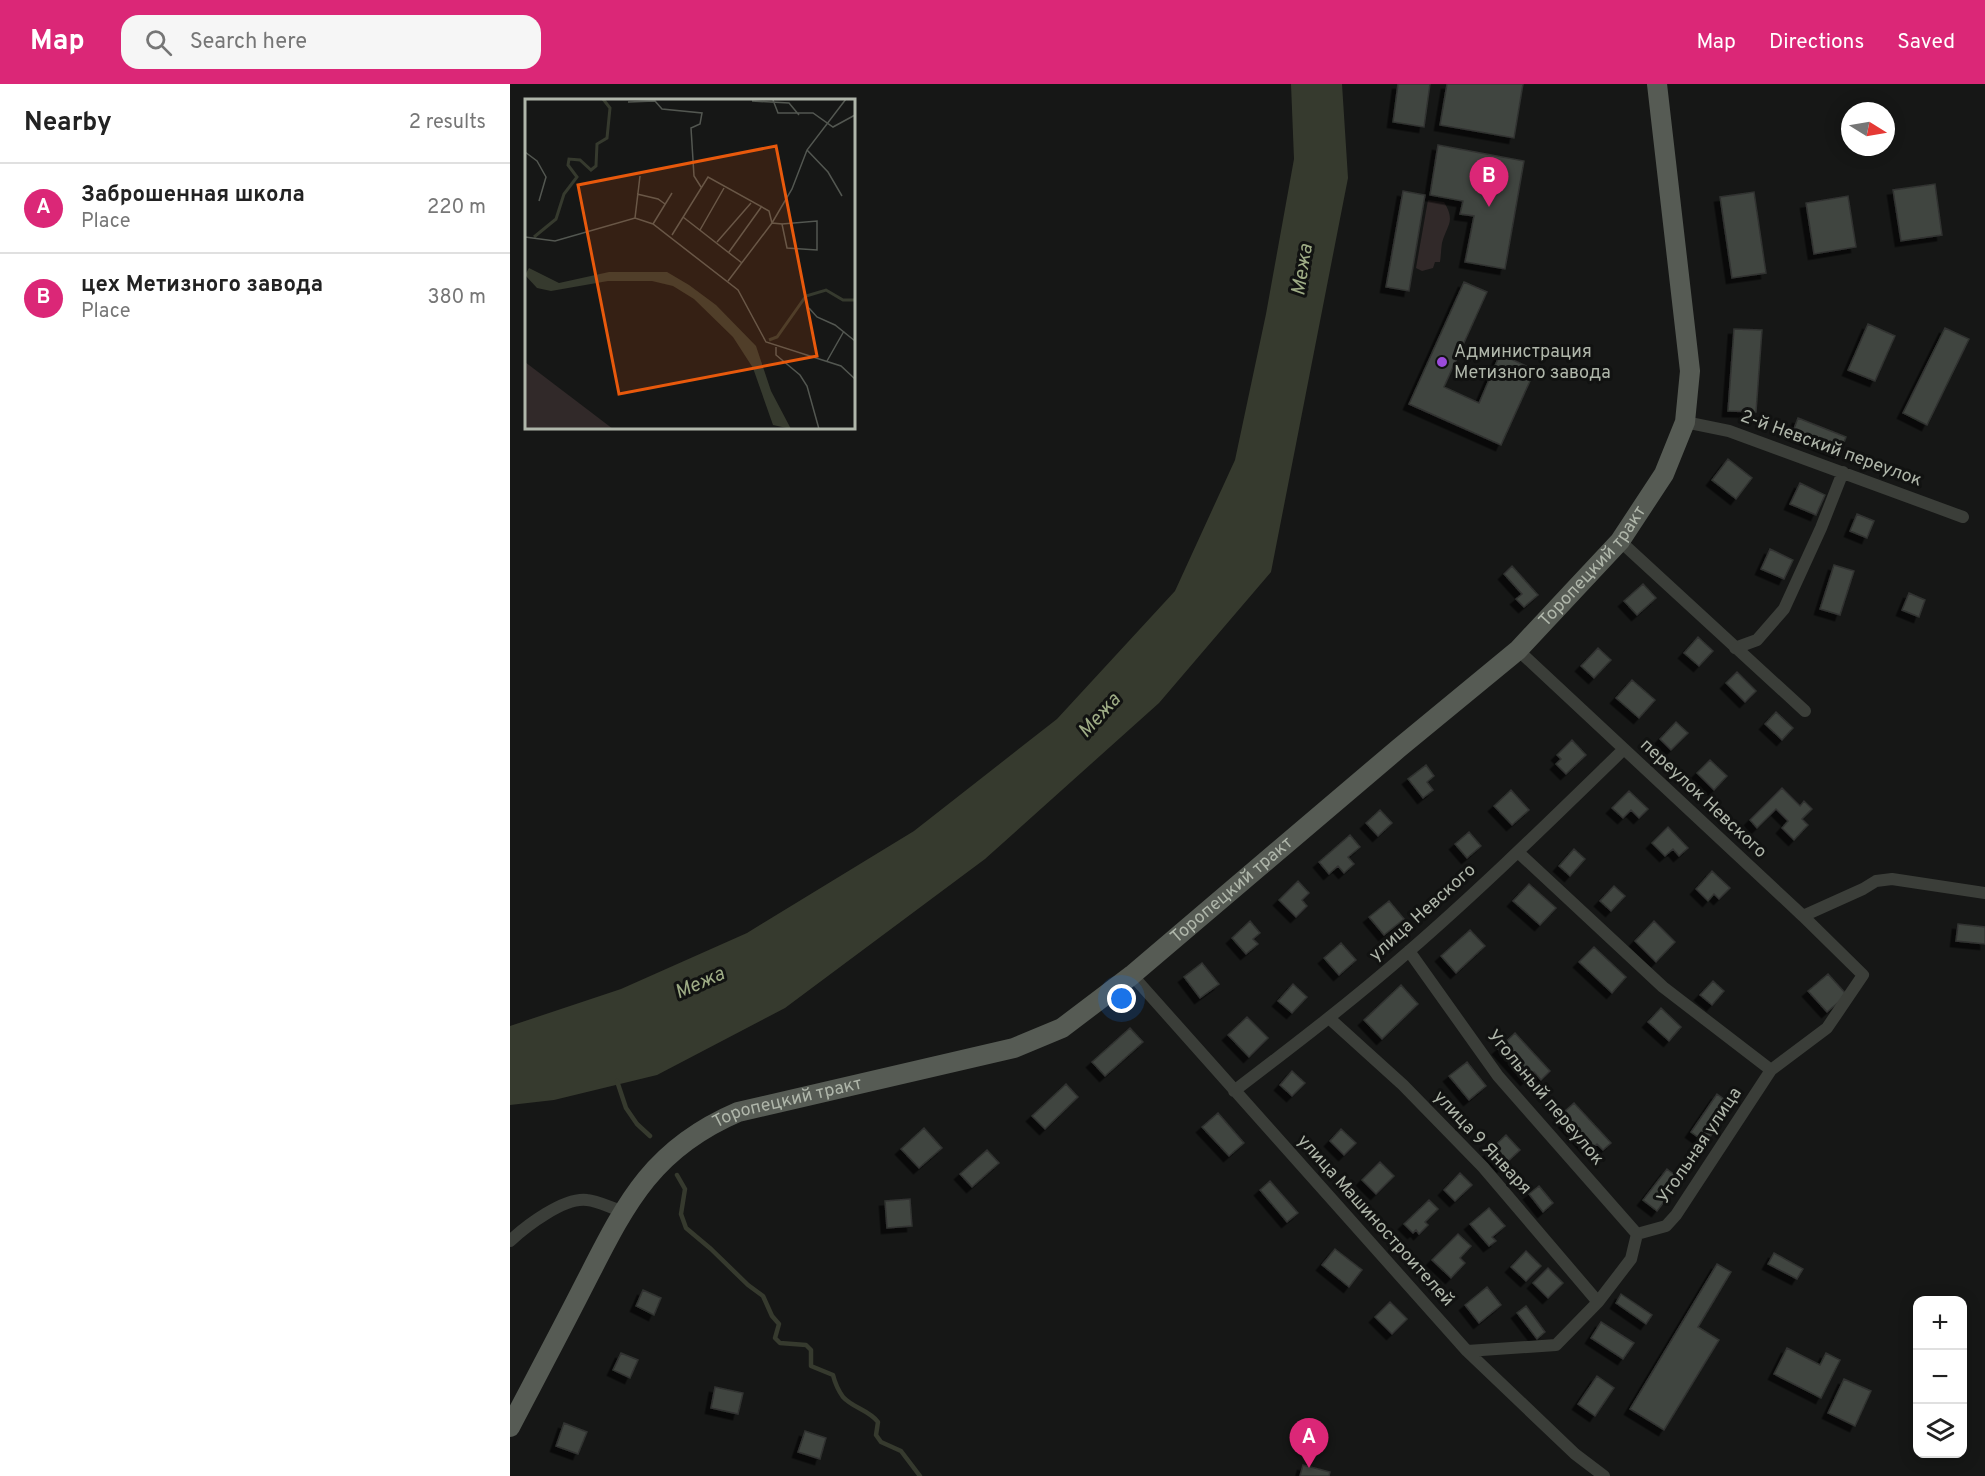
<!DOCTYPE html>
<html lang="en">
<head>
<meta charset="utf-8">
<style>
	body { margin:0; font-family:Overpass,sans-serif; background:#f6f6f6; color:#222 }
	.controls { position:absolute; right:18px; bottom:18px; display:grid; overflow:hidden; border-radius:12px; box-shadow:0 3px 15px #0003 }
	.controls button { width:54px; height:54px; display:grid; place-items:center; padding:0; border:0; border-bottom:2px solid #e0e0e0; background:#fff; color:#222; font:30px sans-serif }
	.compass { position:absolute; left:1331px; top:18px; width:54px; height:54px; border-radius:50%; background:#fff; box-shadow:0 3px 15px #0003; rotate:101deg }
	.you { position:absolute; left:612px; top:915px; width:21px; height:21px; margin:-15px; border:4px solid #fff; border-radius:50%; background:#1a73e8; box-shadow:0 0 0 9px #1a73e833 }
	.badge { display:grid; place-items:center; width:39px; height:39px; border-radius:50%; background:#db2777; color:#fff; font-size:20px; font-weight:700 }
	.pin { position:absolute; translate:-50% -50px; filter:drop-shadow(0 2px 3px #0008) }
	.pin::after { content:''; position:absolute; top:32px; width:21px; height:18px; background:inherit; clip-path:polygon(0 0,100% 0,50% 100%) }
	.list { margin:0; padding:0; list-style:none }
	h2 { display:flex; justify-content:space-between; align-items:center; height:78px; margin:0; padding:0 24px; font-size:26px }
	h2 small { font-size:20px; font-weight:400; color:#767676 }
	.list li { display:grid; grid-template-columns:39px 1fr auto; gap:18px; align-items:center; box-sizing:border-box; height:90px; padding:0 24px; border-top:2px solid #e0e0e0 }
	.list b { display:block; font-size:22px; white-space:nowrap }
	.list p { margin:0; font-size:20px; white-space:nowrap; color:#767676 }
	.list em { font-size:20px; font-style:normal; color:#767676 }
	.icon { flex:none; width:33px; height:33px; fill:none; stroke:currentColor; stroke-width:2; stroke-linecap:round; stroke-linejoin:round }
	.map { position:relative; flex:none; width:1475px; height:1392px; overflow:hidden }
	header { display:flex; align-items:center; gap:36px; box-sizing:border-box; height:84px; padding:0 30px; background:#db2777; color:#fff }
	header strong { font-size:28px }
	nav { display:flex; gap:33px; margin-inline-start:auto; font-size:21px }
	.search { width:420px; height:54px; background:#f6f6f6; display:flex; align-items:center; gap:15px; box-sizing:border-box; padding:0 21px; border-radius:18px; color:#767676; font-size:22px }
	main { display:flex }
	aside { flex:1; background:#fff }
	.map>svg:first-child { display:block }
</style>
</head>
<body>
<header>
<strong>Map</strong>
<div class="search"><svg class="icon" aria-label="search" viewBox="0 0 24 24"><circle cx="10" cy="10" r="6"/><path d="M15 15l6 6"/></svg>Search here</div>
<nav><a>Map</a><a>Directions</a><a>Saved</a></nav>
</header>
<main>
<aside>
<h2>Nearby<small>2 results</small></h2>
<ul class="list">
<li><span class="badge">A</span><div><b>Заброшенная школа</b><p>Place</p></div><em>220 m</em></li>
<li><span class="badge">B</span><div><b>цех Метизного завода</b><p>Place</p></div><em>380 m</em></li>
</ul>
</aside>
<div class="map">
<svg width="1475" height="1392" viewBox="0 0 1475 1392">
	<defs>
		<filter id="shadow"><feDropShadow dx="-5.5" dy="5.5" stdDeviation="0" flood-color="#0009"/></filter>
	</defs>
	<rect width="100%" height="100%" fill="#161716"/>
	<path fill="#312929" d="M918,116L934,118C946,138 937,140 932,159C931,165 931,172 930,178H925L923,184L912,187L906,184Z"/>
	<path fill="#363a2e" d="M781,0H832L838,94L761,488L649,619L475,775L275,924L147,991L44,1016L0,1021V942L111,905L237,849L404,747L547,635L665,507L725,376L756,230L784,75Z"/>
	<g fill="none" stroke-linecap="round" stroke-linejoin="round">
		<path stroke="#363a2e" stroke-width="4.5" d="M107,997L116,1024L127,1040L140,1052
			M167,1091L175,1105L171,1130L176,1144L201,1165L238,1201L253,1212L262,1232L269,1240L265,1254L270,1259L296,1261L301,1266V1282L323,1291C325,1299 328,1306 333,1313C343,1324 359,1326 368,1338L366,1351L371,1358L391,1367L410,1392"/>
	</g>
	<path fill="#414440" stroke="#303330" stroke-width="1.5" filter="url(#shadow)" d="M888,0H920L914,43L883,38Z
		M937,0H1013L1004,54L930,41Z
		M928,61L1014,77L995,185L955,178L964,132L950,130L953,117L920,111Z
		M1425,100L1432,151L1391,157L1383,106Z
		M893,107L915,111L899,207L876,203Z
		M1244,108L1256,189L1222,194L1210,113Z
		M1338,112L1346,163L1304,170L1296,119Z
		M954,198L977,208L934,303L969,319L990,270L1025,286L991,361L899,320Z
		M1358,240L1385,252L1365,297L1338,286Z
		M1435,244L1459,255L1417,341L1393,329Z
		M1224,245L1252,246L1246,328L1218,327Z
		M1288,334L1336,353L1330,369L1282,350Z
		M1218,375L1242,394L1226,415L1202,396Z
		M1290,399L1315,411L1306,431L1280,420Z
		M1347,430L1364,437L1357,454L1340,447Z
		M1260,465L1283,476L1274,495L1251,485Z
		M1324,481L1344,487L1330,531L1310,525Z
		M1002,482L1028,511L1014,523L1006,515L1012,510L994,490Z
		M1133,500L1146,514L1127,531L1114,517Z
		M1399,509L1415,516L1409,533L1392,526Z
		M1188,553L1203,567L1189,582L1174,569Z
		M1088,564L1101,576L1084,594L1071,582Z
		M1227,588L1246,607L1235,618L1216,599Z
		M1122,596L1145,616L1129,634L1106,614Z
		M1266,628L1283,644L1272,656L1255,640Z
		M1166,638L1178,649L1161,666L1150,655Z
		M1062,656L1076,671L1056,690L1046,680L1051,675L1047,671Z
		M1200,676L1217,692L1204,706L1187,689Z
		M916,681L924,692L917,698L923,706L913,714L898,695Z
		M1272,704L1290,722L1294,717L1302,725L1292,735L1298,741L1284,756L1272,744L1278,737L1266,725L1247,744L1240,736Z
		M1001,706L1019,726L1002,741L984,722Z
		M1119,707L1138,725L1129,734L1121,726L1113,734L1102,724Z
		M870,726L882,739L868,752L856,739Z
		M1158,743L1178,764L1169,772L1163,765L1155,772L1142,759Z
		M959,748L971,762L957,774L945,760Z
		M840,751L850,763L838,773L844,780L834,789L828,782L819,790L809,778Z
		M1064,765L1075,775L1060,792L1049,782Z
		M1202,787L1220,804L1209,815L1204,810L1198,817L1186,805Z
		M788,797L799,809L792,816L797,822L786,833L769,816Z
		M1019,800L1046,824L1030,841L1003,817Z
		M1104,802L1115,812L1101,827L1090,817Z
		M879,817L894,835L874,851L859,833Z
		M740,837L750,849L743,855L748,860L736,870L722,854Z
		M1144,837L1165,858L1146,878L1125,857Z
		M1448,840L1475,843V860L1446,857Z
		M960,846L975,862L946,889L931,872Z
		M831,859L846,876L829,891L814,874Z
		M1084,863L1116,893L1102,909L1069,878Z
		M692,879L709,900L690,914L674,893Z
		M1318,890L1337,911L1317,928L1298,907Z
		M1203,897L1214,907L1202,921L1190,911Z
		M783,900L797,913L782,929L768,917Z
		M891,901L908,920L872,955L854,936Z
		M1151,924L1171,943L1159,957L1138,938Z
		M737,933L758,954L739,973L718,951Z
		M620,944L633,958L595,992L582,978Z
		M1005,949L1040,987L1031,996L1024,988L1016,996L988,965Z
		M957,978L976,1002L959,1016L939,992Z
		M782,987L795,999L782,1012L770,1001Z
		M556,1000L568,1013L535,1045L522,1032Z
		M1207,1010L1218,1018L1212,1027L1216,1029L1196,1059L1181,1048Z
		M1064,1019L1101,1059L1093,1066L1087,1060L1080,1067L1054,1038L1060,1032L1055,1027Z
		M708,1029L734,1059L719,1072L692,1043Z
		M414,1044L432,1064L409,1084L391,1065Z
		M831,1045L846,1059L834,1071L820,1057Z
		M996,1051L1010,1066L992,1083L978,1068Z
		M477,1066L489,1079L462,1103L450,1090Z
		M870,1078L884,1092L866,1110L852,1096Z
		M1157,1085L1171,1096L1147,1127L1133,1116Z
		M950,1089L962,1101L945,1117L934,1106Z
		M760,1097L788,1129L777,1138L750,1106Z
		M1029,1102L1043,1119L1033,1128L1019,1110Z
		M400,1115L402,1142L377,1144L375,1117Z
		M919,1116L928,1125L915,1138L918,1141L909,1150L906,1146L903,1149L894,1140Z
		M979,1124L995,1142L982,1153L986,1157L979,1162L960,1140Z
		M948,1150L961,1162L950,1174L955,1179L941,1194L922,1176Z
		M825,1165L852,1186L839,1203L812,1181Z
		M1016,1167L1031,1182L1016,1197L1001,1183Z
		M1264,1169L1293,1185L1287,1195L1258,1180Z
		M1207,1180L1221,1188L1188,1243L1209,1256L1154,1346L1120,1325Z
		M1038,1184L1053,1199L1038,1214L1023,1199Z
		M977,1203L991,1221L969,1239L955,1221Z
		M133,1206L151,1214L144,1231L126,1222Z
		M1111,1210L1142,1231L1136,1240L1106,1219Z
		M880,1218L897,1235L882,1250L865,1233Z
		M1016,1222L1035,1248L1027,1255L1007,1229Z
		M1091,1238L1124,1259L1113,1275L1081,1254Z
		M1277,1264L1310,1281L1316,1269L1330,1276L1311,1314L1264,1290Z
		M111,1269L128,1276L120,1294L103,1286Z
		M1087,1292L1104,1304L1085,1332L1068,1320Z
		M1334,1295L1361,1307L1345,1342L1318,1329Z
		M205,1303L233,1309L228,1330L201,1324Z
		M54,1339L77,1348L68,1370L46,1362Z
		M295,1347L316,1354L310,1375L288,1368Z
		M793,1381L820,1388L819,1392H790Z"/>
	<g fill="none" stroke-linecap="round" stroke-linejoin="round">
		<path stroke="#3b3e39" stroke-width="12" d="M1175,338L1219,347L1453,433
			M1110,457L1295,627
			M1225,564L1247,556L1274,525L1311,444L1333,388
			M1008,768L1153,903L1261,986
			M1293,832L1353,805L1366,797L1382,795L1475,809
			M899,867L988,992L1127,1150
			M622,891L957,1267L1065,1370L1094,1392
			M819,934L893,1001L973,1083L1088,1218
			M724,1007C783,962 842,917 898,868C973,803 1043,734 1114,665
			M0,1157C16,1142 54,1113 77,1116C88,1117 101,1124 112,1127
			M957,1267L1046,1261L1088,1218L1121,1175L1127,1150L1156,1142L1166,1131L1261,986L1317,944L1353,891L1293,832L1008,566"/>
		<path stroke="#565b54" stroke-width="20" id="s1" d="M0,1343C23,1299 47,1254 70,1209C113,1126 137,1067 228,1028L504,964L552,944L622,891L889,664L1008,566L1110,457L1154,390L1175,338L1180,287L1147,0"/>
	</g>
	<circle fill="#9b4bdb" stroke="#111211" stroke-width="2" cx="932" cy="278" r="6"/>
	<g text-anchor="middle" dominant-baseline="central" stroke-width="6" stroke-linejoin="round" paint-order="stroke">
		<g font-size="18" fill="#afb6aa" stroke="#111211" text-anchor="start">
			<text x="944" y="268">Администрация<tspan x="944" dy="21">Метизного завода</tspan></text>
		</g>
		<g font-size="18" fill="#afb6aa" stroke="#111211">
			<text transform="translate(1321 365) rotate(20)">2-й Невский переулок</text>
			<text stroke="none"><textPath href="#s1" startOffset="1438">Торопецкий тракт</textPath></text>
			<text transform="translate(1193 715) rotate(43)">переулок Невского</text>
			<text stroke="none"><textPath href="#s1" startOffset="952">Торопецкий тракт</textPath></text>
			<text transform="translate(913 829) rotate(-42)">улица Невского</text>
			<text transform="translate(1035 1014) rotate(50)">Угольный переулок</text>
			<text stroke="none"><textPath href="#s1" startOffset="448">Торопецкий тракт</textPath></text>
			<text transform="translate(972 1059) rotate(47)">улица 9 Января</text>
			<text transform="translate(1190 1062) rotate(-56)">Угольная улица</text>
			<text transform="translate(865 1137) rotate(48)">улица Машиностроителей</text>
		</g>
		<g font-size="20" font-style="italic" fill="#9eac85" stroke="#111211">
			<text transform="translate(793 186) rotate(-81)">Межа</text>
			<text transform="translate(590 632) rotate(-48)">Межа</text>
			<text transform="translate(190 900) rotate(-24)">Межа</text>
		</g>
	</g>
	<g transform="translate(15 15)">
		<rect width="330" height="330" fill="#161716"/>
		<path d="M0,263L88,330H0Z" fill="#312929"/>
		<path d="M4,169L34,184L84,173H142L164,186L191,206L231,247L246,292L266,330L248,326L228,269L208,238L169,200L148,187L127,182H83L26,192L12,189L0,176Z" fill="#363a2e"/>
		<path fill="none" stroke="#363a2e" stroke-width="3" d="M9,138L31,120L39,95L52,78L43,66L44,60L55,61L66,71L71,67L72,45L82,39L85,9L78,0M244,241L252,238L281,197L301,191L318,201H330"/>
		<path fill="none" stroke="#535751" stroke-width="1.5" d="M248,1L253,14H288L308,28L330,16M227,2L264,4L274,16M103,3L130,2L137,10L177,14L175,25L166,29L169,77L176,88M282,51L303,73L317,97M0,53L12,62L21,78L14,102M112,95L133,100L140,105M158,118L217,164M110,119L115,77M128,125L147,94M175,131L199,89M147,136L183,78L244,112L247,124L257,125L262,149L292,151V122L257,125M0,138L30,142L110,119L128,125L213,191L241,243L316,267L330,280M192,143L226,104M204,153L237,107M203,182L247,124L267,90L282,51L321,0M284,209L292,218L310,226L330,242M251,248V256L275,276L282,287L294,330M302,262L319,232"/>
		<path fill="#e8590c" fill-opacity="0.15" stroke="#e8590c" stroke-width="3" d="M251,47L292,257L94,295L53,86Z"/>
		<rect width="330" height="330" fill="none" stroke="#afb6aa" stroke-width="3"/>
	</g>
</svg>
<div class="controls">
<button>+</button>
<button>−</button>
<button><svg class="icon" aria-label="layers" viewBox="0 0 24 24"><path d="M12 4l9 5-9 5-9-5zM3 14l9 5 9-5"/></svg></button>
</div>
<svg class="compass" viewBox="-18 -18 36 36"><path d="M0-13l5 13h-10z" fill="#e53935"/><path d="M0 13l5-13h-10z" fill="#767676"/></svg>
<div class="you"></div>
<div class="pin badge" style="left:799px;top:1384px">A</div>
<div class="pin badge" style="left:979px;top:123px">B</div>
</div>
</main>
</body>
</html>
